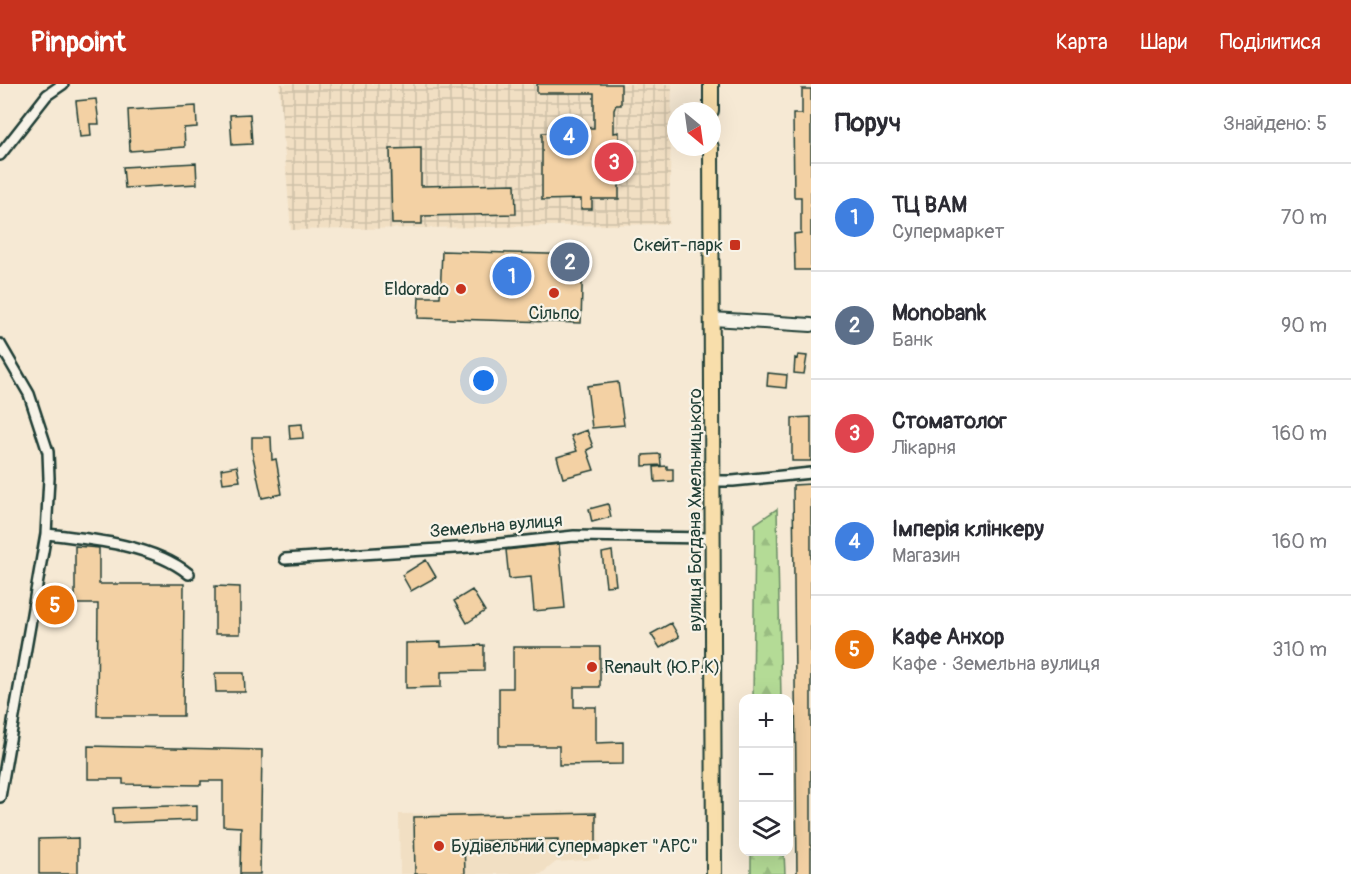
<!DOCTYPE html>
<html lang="uk">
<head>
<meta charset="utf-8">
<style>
	body { margin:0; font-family:Pangolin,sans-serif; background:#f7f7f7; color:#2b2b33 }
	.controls { position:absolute; right:18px; bottom:18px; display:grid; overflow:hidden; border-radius:12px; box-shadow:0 6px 24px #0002 }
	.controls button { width:54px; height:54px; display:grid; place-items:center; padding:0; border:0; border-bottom:2px solid #e1e1e2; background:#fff; color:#2b2b33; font:30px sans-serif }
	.compass { position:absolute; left:667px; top:18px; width:54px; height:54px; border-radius:50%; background:#fff; box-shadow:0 6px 24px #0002; rotate:151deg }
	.you { position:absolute; left:484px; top:297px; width:21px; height:21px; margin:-15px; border:4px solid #fff; border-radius:50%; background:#1a73e8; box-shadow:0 0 0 9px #1a73e833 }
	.badge { display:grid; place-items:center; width:39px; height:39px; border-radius:50%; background:#c8321e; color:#fff; font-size:20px; font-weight:700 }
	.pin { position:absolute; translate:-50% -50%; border:3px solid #fff; box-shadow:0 2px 6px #0006 }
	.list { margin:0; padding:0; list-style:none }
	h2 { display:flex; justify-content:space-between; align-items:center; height:78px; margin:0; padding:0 24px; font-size:26px }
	h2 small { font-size:20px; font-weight:400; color:#7c7c81 }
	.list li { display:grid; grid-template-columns:39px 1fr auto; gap:18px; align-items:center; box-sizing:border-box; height:108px; padding:0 24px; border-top:2px solid #e1e1e2 }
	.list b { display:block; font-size:22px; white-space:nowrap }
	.list p { margin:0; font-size:20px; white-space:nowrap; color:#7c7c81 }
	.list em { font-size:20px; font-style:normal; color:#7c7c81 }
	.icon { flex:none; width:33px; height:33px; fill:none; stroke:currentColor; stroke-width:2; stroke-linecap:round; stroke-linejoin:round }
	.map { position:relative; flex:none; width:811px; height:790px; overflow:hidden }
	header { display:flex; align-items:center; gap:36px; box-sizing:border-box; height:84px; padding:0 30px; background:#c8321e; color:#fff }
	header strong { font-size:28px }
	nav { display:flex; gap:33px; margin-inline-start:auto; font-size:21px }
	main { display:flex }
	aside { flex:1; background:#fff }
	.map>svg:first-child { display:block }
</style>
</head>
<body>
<header>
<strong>Pinpoint</strong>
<nav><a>Карта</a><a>Шари</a><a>Поділитися</a></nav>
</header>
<main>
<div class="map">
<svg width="811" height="790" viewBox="0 0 811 790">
	<defs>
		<pattern id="industrial-grid" width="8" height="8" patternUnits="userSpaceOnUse" patternTransform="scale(1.5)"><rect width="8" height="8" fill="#f1dfc3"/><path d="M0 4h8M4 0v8" fill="none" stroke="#cec0a8"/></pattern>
		<pattern id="forest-firs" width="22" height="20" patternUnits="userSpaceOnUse" patternTransform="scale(1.5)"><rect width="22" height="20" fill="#b4db96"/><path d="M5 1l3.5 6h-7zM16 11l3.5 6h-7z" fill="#9abd82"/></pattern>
	</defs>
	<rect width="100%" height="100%" fill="#f6e9d4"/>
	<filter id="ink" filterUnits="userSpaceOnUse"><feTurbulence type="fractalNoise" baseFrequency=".0167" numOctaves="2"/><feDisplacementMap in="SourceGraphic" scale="12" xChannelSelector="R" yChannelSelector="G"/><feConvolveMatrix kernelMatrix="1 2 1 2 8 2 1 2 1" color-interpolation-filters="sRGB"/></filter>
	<g filter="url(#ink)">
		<path fill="#f1dfc3" d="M598,727L599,775L556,778L541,790H400L399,730Z"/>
		<path fill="url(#industrial-grid)" d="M279,0H672L669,140L291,146Z"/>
		<path fill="url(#forest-firs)" stroke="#6a8c65" stroke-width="1.5" d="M777,425L781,614H753L755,440Z
			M751,768H784L785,790H751Z"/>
		<path fill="#f3d1a4" stroke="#1f3d34" stroke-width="1.5" d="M537,0H621V21H616L614,26V49L619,48V115H592V125H581V115L542,116V49H581V44H594V9H537Z
			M802,5H811V186H795L794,150L801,149V113H794L793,30H802Z
			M96,15L99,40H90L91,52L80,53L76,17Z
			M196,22L197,43L184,44L185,63L130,67L128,26Z
			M250,30L252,60L232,61L230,31Z
			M421,64V102L515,100L516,130L422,132V140H392L390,65Z
			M196,79L197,100L125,104L123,83Z
			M442,167L583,171L581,239L418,234L419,213H440Z
			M798,271L807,272L804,290L794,289L795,274L797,275Z
			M768,289L787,291L786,304L767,302Z
			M618,298L624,341L592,344L587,302Z
			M811,333V377H792V334Z
			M302,340L303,354L290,355L289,341Z
			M587,346L593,363L587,366L594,386L563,394L557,373L577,367L571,352Z
			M252,353H271L272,376L276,375L282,410L262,414L252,368Z
			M660,370L661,381L643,382V371Z
			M237,382L240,397L223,399L221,385Z
			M667,382V385H673V397L655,398L654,383Z
			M811,400V790H797L793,401Z
			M608,420L611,433L592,438L589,425Z
			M559,460L565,524L534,527L531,493L509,495L506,466Z
			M75,462L99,464V500H184L183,632H97L98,520H75Z
			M612,467L616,501L606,502L602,469Z
			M426,476L436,493L411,507L402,491Z
			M215,502L240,503V550H215Z
			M472,506L485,527L467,539L454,517Z
			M671,539L679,553L660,564L651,550Z
			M441,558V563L484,561V587L441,588V603L406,604V559Z
			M513,563H600V603H574V623H596V659L623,658V680L559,681V662H499V604H513Z
			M215,589H244L245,608H216Z
			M88,662L262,666L260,790H240L241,743L223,742V697H201V701L123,700V695H88Z
			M197,721V736L114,739L113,724Z
			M596,729V768L558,769V755L464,757L465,790H415L414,733Z
			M78,754V790H39V755Z"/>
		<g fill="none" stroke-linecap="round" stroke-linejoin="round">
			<g stroke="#1f3d34" stroke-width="14">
				<path id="minor" d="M0,71L47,11L63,0
					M0,260L29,310L48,368L49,394L46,450L0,713
					M712,397H733L811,389
					M46,450C91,455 154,461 189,490
					M285,475L470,463L574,452L711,454"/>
			</g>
			<g stroke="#1f3d34" stroke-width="16">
				<path id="secondary" d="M712,235L811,241"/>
			</g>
			<g stroke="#1f3d34" stroke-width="18">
				<path id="primary" d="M711,0V27
					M711,63L714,790"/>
			</g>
			<use href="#minor" stroke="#f7f3e8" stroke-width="9"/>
			<use href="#secondary" stroke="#f7f3e8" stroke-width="12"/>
			<use href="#primary" stroke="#f8deab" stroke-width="14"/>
		</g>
	</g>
	<g fill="#c8321e" stroke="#f7f3e8" stroke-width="2">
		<rect x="729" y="155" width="12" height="12" rx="3"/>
		<circle cx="461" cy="205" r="6"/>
		<circle cx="554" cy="209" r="6"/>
		<circle cx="592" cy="583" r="6"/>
		<circle cx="439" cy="762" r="6"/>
	</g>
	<g text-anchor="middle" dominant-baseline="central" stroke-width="4.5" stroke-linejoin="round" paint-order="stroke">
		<g font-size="18" fill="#1f3d34" stroke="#f7f3e8" text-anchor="end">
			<text x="723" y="161">Скейт-парк</text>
			<text x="449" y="205">Eldorado</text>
			<text x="554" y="229" text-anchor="middle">Сільпо</text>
			<text x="604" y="583" text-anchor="start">Renault (Ю.Р.К)</text>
			<text x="451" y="762" text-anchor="start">Будівельний супермаркет "АРС"</text>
		</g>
		<g font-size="18" fill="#1f3d34" stroke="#f7f3e8">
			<text transform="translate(695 426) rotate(-90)">вулиця Богдана Хмельницького</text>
			<text transform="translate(496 442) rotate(-5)">Земельна вулиця</text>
		</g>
	</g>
</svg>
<div class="controls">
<button>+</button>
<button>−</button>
<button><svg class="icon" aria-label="layers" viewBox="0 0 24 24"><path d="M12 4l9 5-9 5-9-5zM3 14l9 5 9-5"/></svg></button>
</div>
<svg class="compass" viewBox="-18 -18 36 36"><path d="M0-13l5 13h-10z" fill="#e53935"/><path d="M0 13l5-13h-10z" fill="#7c7c81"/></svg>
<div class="you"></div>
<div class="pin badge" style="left:512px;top:192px;background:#3f7fe0">1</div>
<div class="pin badge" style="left:570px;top:178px;background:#5c6f8a">2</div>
<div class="pin badge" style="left:614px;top:78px;background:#e0444e">3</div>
<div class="pin badge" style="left:569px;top:52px;background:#3f7fe0">4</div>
<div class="pin badge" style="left:55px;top:521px;background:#e8710a">5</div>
</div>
<aside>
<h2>Поруч<small>Знайдено: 5</small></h2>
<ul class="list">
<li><span class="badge" style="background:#3f7fe0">1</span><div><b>ТЦ ВАМ</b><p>Супермаркет</p></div><em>70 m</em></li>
<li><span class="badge" style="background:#5c6f8a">2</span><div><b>Monobank</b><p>Банк</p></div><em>90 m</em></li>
<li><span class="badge" style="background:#e0444e">3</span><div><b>Стоматолог</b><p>Лікарня</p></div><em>160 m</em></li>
<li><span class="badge" style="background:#3f7fe0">4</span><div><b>Імперія клінкеру</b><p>Магазин</p></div><em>160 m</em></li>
<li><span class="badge" style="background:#e8710a">5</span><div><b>Кафе Анхор</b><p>Кафе · Земельна вулиця</p></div><em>310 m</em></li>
</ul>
</aside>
</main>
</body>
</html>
